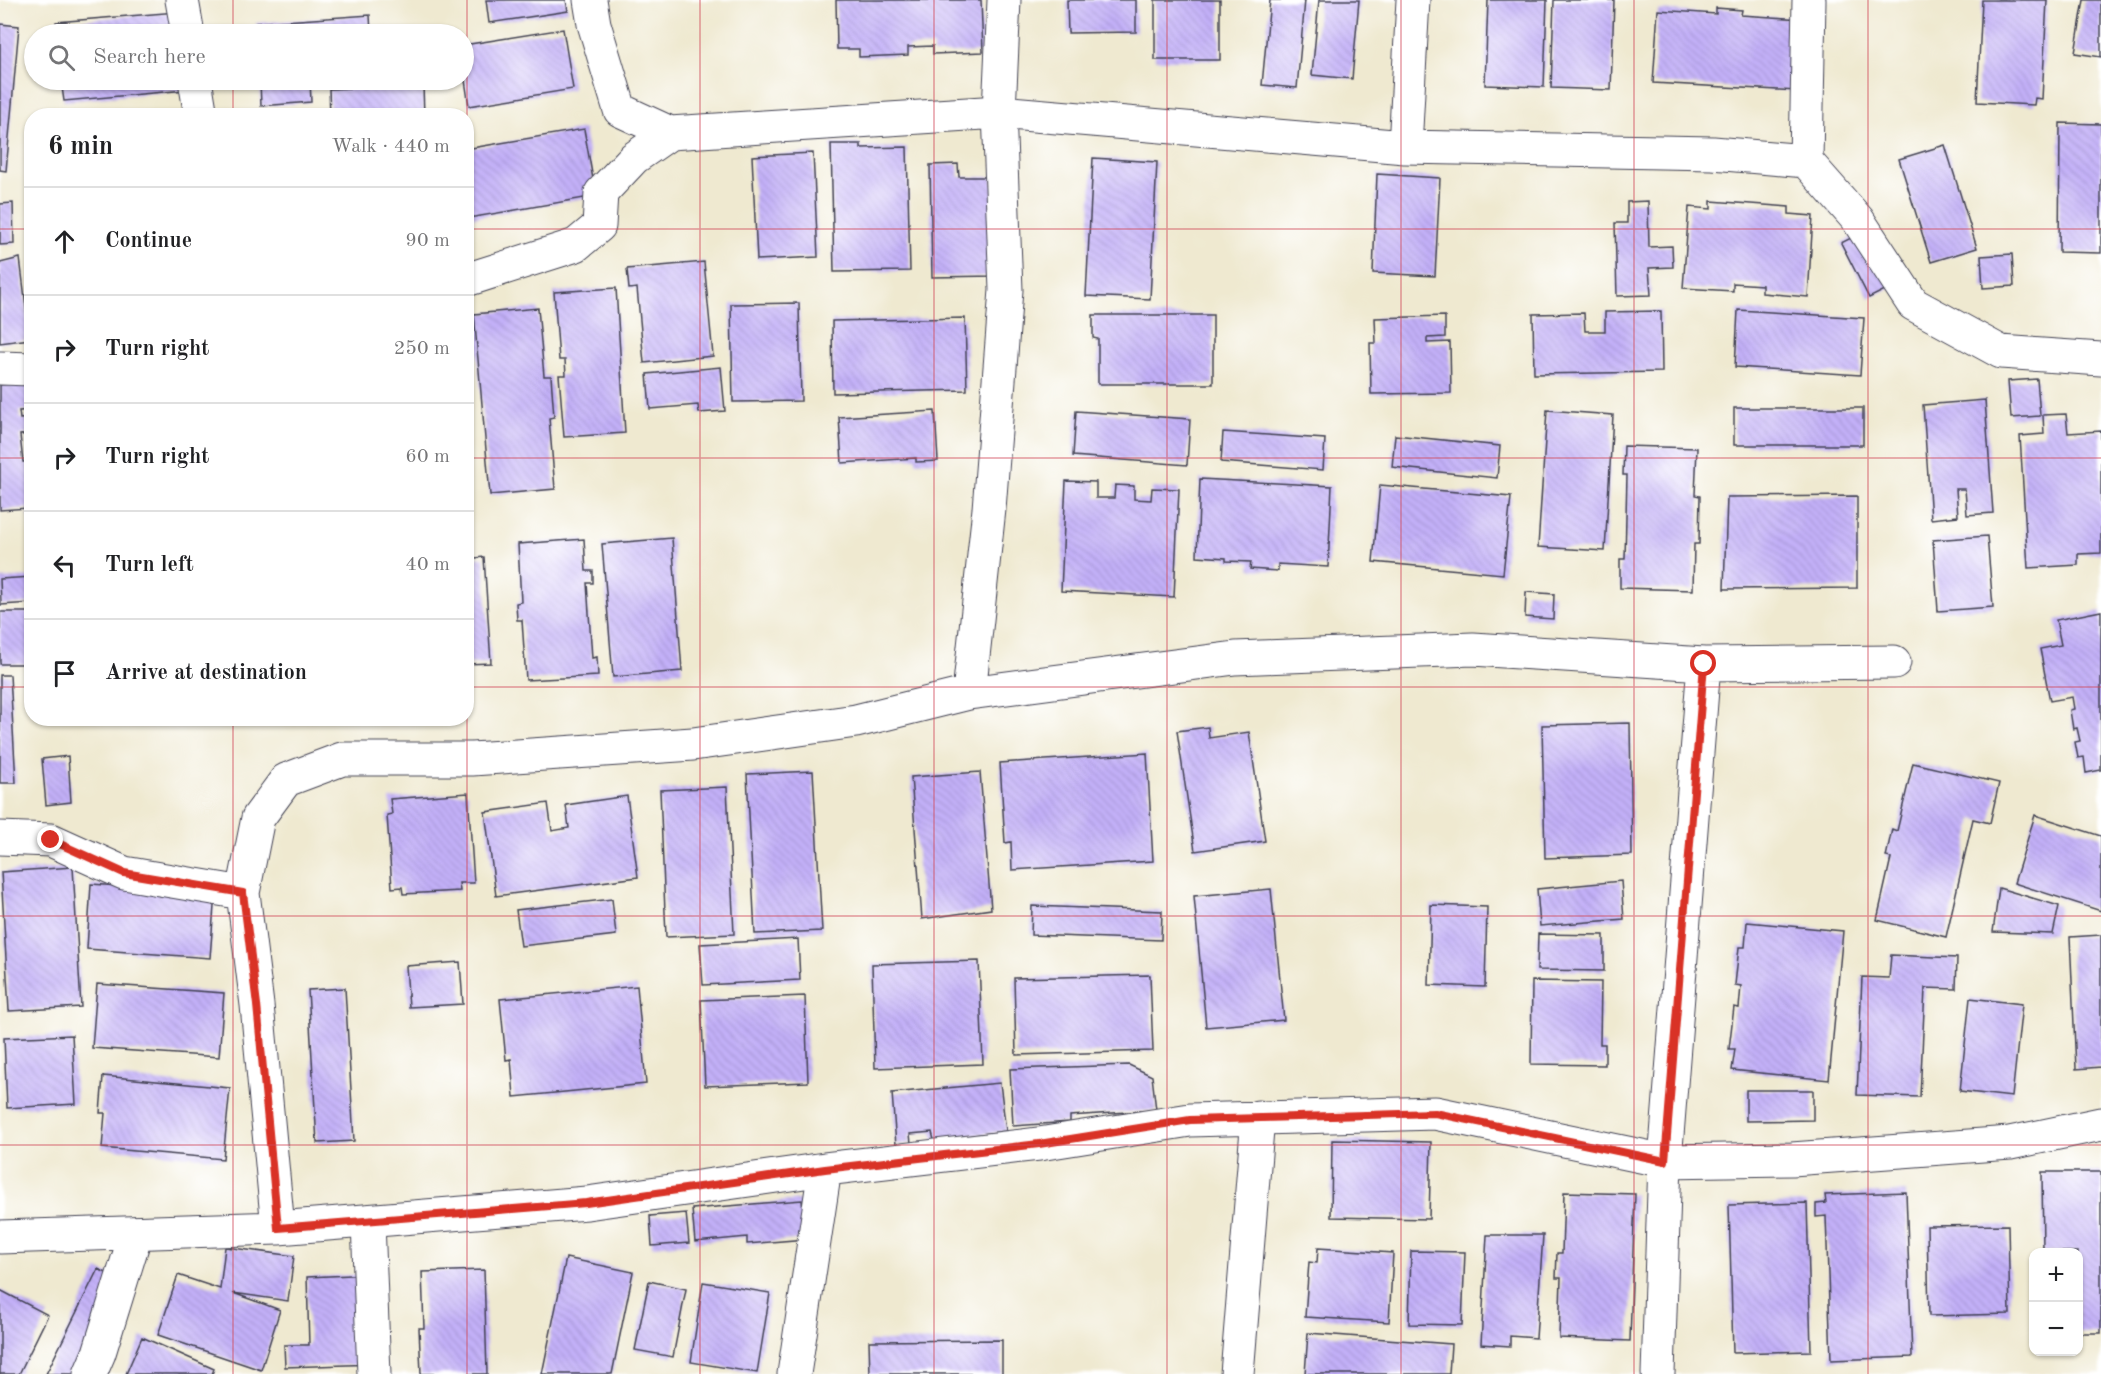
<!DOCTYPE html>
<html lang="en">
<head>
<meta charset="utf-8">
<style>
	body { margin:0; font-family:"Old Standard TT",serif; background:#f6f6f6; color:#202124 }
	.controls { position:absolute; right:18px; bottom:18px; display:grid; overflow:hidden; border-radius:12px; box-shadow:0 2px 4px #0004 }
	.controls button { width:54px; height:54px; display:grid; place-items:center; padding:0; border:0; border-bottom:2px solid #e0e0e0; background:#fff; color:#202124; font:30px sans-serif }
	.stop { position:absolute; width:18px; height:18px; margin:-14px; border:4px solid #d93025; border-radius:50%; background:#fff }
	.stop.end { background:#d93025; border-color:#fff; box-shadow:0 2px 6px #0008 }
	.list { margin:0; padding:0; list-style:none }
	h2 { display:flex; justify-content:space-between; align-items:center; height:78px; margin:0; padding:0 24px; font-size:26px }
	h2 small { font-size:20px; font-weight:400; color:#757577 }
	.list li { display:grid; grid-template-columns:39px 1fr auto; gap:18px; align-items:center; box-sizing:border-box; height:108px; padding:0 24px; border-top:2px solid #e0e0e0 }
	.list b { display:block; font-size:22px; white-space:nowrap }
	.list em { font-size:20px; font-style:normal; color:#757577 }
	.icon { flex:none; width:33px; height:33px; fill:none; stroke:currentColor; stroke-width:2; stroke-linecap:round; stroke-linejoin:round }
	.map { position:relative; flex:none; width:2101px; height:1374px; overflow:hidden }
	.search { position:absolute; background:#fff; box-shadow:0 2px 4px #0004; left:24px; top:24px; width:450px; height:66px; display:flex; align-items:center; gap:15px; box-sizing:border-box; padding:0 21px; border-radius:33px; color:#757577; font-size:22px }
	.panel { position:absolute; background:#fff; box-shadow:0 2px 4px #0004; left:24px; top:108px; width:450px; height:618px; border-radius:24px }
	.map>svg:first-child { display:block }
</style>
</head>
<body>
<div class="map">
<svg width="2101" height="1374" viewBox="0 0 2101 1374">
	<defs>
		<pattern id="building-back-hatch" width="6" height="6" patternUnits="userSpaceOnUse" patternTransform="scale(1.5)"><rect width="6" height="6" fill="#c3b0f8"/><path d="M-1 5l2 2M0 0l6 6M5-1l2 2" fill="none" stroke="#a797d6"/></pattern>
	</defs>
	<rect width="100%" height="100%" fill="#fff"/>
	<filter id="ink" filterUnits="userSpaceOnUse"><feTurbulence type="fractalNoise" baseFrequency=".0167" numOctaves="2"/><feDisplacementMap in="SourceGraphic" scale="12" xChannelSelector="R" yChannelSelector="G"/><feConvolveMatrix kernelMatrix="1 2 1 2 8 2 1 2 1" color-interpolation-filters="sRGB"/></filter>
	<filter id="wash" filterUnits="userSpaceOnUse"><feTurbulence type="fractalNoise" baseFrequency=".008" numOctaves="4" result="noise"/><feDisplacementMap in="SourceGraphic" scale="24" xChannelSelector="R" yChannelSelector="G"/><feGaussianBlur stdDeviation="1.35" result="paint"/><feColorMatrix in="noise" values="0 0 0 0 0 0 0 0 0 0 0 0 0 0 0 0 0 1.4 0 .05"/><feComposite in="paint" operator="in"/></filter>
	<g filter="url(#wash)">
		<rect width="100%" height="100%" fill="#efe9d0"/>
		<g id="blocks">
			<path fill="url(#building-back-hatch)" d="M486,0H566L568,11L489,23Z
				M836,0H981L983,52L933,54V46L908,47V55L859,57V49H837Z
				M1067,0H1136V32L1068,33Z
				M1155,0H1220V60H1155Z
				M1270,0H1305L1297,88L1262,85Z
				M1319,0H1359L1352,79L1312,75Z
				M1488,0H1547L1544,87L1485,85Z
				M1554,0H1614L1611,90L1551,88Z
				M1982,0H2047L2042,99L2035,98L2034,105L1977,102Z
				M2084,0H2101V57L2075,53Z
				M1716,8L1742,10L1741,15L1802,19L1797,91L1653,83L1658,10L1716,14Z
				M189,11L192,34H57L56,22Z
				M370,15L371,34H257L256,23Z
				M0,24L19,26L6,171L0,170Z
				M563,29L573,89L469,106L464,74V45Z
				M61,80H196L197,89L64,101Z
				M260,80H310L311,102L261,106Z
				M322,80H374V82L322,85Z
				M423,85L424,116H330L329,89Z
				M2060,123L2101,124V253L2059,252Z
				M584,129L596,196L469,218L466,203V149Z
				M831,144H861V148L907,147L910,271L834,272Z
				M1945,145L1977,248L1931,262L1899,159Z
				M813,153L818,257L757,260L752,156Z
				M1093,158L1157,162L1150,299L1086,296Z
				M958,164L959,177H993L995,276L932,277L930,165Z
				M1377,174L1440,178L1435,276L1373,273Z
				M1648,201L1649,247L1672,246L1673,267L1649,268L1651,295L1617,296L1615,223H1627V202Z
				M1711,201L1789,207V214L1813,216L1808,297L1762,293V285L1733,283V291L1683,288L1689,207L1711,209Z
				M13,203L14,244L0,245V204Z
				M1871,228L1899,283L1869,298L1841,243Z
				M2012,254L2014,286L1983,288L1981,256Z
				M20,258L30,339L0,343V263Z
				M704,262L713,356L644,363L637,288L629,289L627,269Z
				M616,288L625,433L564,437L559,375H566L565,360H559L554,292Z
				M799,303L801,401L733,402L731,304Z
				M538,308L544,376H551L554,417L549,418L555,489L490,495L474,314Z
				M1738,310L1864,318L1860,375L1735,367Z
				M1661,311L1662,372L1534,374L1533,314L1584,313L1585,331H1605V312Z
				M1093,315H1213V384H1098V339L1093,338Z
				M1445,316V337L1427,338V343L1450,342L1451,393L1371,394L1370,343H1376L1375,318Z
				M965,318L967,390L833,393L832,321Z
				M721,367L725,411L699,413L698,405L650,409L647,374Z
				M2037,379L2040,416L2011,418L2008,381Z
				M32,382V410L19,411L20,419L32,418V434L20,435L23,462H32V531H30L28,508L0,510V385Z
				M1985,400L1993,513L1967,515L1965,489H1956L1958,516L1931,519L1923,405Z
				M1734,408H1863V445H1734Z
				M1547,410L1613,415L1605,551L1538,547Z
				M935,411L938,461L916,462V458L842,463L839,417Z
				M1076,411L1190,419L1187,465L1073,456Z
				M2066,414L2068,433L2101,431V553L2078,554V565L2028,568L2020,436L2044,434L2043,415Z
				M1223,432L1325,439L1323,470L1221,462Z
				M1395,435L1500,446L1497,478L1392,467Z
				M1624,446L1697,448L1695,495L1700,496L1699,544H1694L1693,590L1620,588V559H1625L1627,475H1623Z
				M1200,479L1332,486L1328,567L1278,564V571L1250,569L1251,562L1226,561V558L1197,556Z
				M1066,481L1096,482V498H1114L1115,485L1134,486V499L1151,500L1152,488L1179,489L1174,597L1061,591Z
				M1380,485L1511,497L1503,574L1373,562Z
				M1857,496V588L1724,589L1727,497Z
				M1987,536L1993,607L1938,611L1933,540Z
				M672,538L682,671L613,677L602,544Z
				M584,539L586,571H593V583H587L592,658L597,657L598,676L526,680L522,620H517L516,603L521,602L518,544Z
				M484,557L491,663L466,664V559Z
				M32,577V603L1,605L0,579Z
				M1526,592L1554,594L1553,619L1525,617Z
				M2101,611V770L2086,773L2084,757L2078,758L2075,742L2080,741L2077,728L2073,729L2070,710L2074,709L2072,697L2050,701L2040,649L2061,645L2056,620Z
				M0,612H32V664H0Z
				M0,675H10L16,783H0Z
				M1630,723L1632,855L1545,858L1542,725Z
				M1208,727L1209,738L1249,732L1265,841L1195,851L1177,731Z
				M1147,753L1153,861L1012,870L1011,842L1005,843L1000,763Z
				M68,756L71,802L46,805L42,759Z
				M1913,763L1999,783L1990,823L1973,819L1946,937L1877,920L1891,858L1886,857L1892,829L1897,831Z
				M813,771L822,931L755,934L747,774Z
				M980,772L991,909L922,919L911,777Z
				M727,787L734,934L666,937L660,790Z
				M468,793L474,883H459L460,891L403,894L402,887L392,888L387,815L392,814L390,799Z
				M627,796L638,877L496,896L485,812L548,803L552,831L569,828L566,805Z
				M2035,815L2101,836V911L2014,883Z
				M73,867L81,1007L9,1011L1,872Z
				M1621,881L1624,919L1540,926L1537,889Z
				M91,884L215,893L210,958L87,949Z
				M1999,888L2059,906L2053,934L1993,932Z
				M1271,889L1284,1020L1206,1027L1194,896Z
				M612,899L616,935L521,946L516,910Z
				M1431,905L1487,907L1485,987L1429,985Z
				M1032,906L1162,911L1161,940L1031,935Z
				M1747,922L1843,931L1829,1080L1732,1070L1735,1049H1729L1734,1007L1739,1008L1741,986L1735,985L1739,947H1745Z
				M1538,934L1604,935V971L1537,970Z
				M2101,935V1067L2076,1069L2070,937Z
				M798,939L800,980L703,985L700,944Z
				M1891,955L1957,958L1956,989L1925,988L1920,1097L1857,1095L1862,977L1889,978Z
				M979,961L983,1064L875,1068L872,964Z
				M460,962L463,1004L409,1007L406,966Z
				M1150,975L1153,1051L1016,1055L1014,978Z
				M1532,981L1601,982L1600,1044H1605V1065L1531,1064Z
				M97,984L224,993L219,1057L92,1048Z
				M637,986L646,1084L514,1097L511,1059L506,1060L500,999Z
				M345,988L354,1141L317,1143L308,990Z
				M805,996L808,1082L705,1086L701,1000Z
				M1970,998L2022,1004L2012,1097L1960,1091Z
				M72,1035L76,1104L7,1108L4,1038Z
				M1129,1065L1152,1076L1156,1110L1070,1116V1122L1013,1126L1010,1069Z
				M103,1076L230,1088L223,1159L102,1148L105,1113H100Z
				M1000,1083L1006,1131L934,1140L932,1132L910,1134L911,1143L896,1145L892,1093Z
				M1746,1090H1813V1120L1746,1121Z
				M1332,1140L1431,1142L1429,1219L1331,1217Z
				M2042,1172H2101V1333H2078V1252H2043Z
				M1564,1192L1635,1194L1630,1341L1559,1338L1561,1278H1556L1557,1253H1562Z
				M1906,1192L1912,1357L1831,1360L1826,1216L1816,1217V1204L1826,1203L1825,1195Z
				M802,1200L806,1239L747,1244V1237L695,1242L692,1209Z
				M1807,1203L1811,1351L1733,1353L1729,1205Z
				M686,1213L689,1243L652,1246L650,1216Z
				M2008,1225L2010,1314L1929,1316L1927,1226Z
				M1487,1235H1543L1536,1338L1510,1336V1346L1481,1344Z
				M225,1247L294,1256L288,1301L233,1293L280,1310L261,1370L158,1335L178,1275L220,1289Z
				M1318,1248L1393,1253L1389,1322L1305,1317L1309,1262L1317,1263Z
				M1411,1251L1465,1252L1462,1325L1409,1324Z
				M566,1258L633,1272L612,1374H542Z
				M98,1269L125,1282L79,1374H46Z
				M484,1270L487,1374H421L419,1328H424L422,1272Z
				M374,1274L377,1364L285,1367L284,1345H309L307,1277Z
				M649,1281L686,1289L673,1357L635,1350Z
				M703,1282L770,1293L757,1373L691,1362Z
				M0,1290L48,1315L19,1374H0Z
				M1308,1333L1451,1344L1449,1374H1305Z
				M142,1337L214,1369L212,1374H126Z
				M1002,1340V1374H870L869,1341Z"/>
		</g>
	</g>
	<g filter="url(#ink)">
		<use href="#blocks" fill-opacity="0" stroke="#414051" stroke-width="1.5"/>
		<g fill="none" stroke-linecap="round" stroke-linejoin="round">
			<g stroke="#414051" stroke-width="35">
				<path id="street" d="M182,0L188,34
					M590,0L594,24L620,110L670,133L999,112L1405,147L1713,153L1806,161L1858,220L1913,304L2001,352L2101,359
					M195,80L201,116
					M1405,147L1413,0
					M1806,161L1809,0
					M466,280L576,245L599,226L601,193L634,158L670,133
					M0,368L32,369
					M969,693L989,509L1006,290L999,112L1004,0
					M0,838L51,840L124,873L243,893
					M368,1222L374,1374
					M278,1228L257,1005L243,893L258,818L286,780L342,759H472L693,744L856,721L969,693L1235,658L1473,649L1704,664L1894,662
					M0,1237L278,1228L587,1203L825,1169L1039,1144L1190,1120L1435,1113L1665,1161L1792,1159L2010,1143L2101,1124
					M90,1374L99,1353L136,1233
					M794,1374L825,1169
					M1237,1374L1258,1117
					M1658,1374L1665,1161L1704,664"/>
			</g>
			<use href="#street" stroke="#fff" stroke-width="33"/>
		</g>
	</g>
	<g fill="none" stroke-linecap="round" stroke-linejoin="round" filter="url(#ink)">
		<path stroke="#d93025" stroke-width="8" d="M51,840L124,873L243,893L257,1005L278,1228L586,1203L825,1169L1039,1144L1190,1120L1435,1113L1665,1161L1704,664"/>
	</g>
	<path fill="none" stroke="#d1495b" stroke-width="1.5" stroke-opacity="0.55" d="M233,0V34M467,0V1374M700,0V1374M934,0V1374M1167,0V1374M1401,0V1374M1634,0V1374M1868,0V1374M233,80V116M0,229H32M466,229H2101M0,458H32M466,458H2101M0,687H32M466,687H2101M233,718V1374M0,916H2101M0,1145H2101"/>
</svg>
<div class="controls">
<button>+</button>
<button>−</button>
</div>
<div class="stop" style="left:1704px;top:664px"></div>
<div class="stop end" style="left:51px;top:840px"></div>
<div class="search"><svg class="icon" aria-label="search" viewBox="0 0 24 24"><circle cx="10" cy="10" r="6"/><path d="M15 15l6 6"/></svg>Search here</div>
<section class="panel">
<h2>6 min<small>Walk · 440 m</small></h2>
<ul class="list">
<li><svg class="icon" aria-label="ahead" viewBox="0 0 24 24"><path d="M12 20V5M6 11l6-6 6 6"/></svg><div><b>Continue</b></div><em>90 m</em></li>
<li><svg class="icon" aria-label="right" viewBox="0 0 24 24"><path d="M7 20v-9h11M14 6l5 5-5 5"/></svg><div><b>Turn right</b></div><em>250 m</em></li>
<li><svg class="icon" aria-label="right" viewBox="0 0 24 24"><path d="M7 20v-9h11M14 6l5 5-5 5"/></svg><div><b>Turn right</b></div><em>60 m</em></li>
<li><svg class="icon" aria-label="left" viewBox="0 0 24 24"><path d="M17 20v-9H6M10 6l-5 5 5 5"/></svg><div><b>Turn left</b></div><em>40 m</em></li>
<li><svg class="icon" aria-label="arrive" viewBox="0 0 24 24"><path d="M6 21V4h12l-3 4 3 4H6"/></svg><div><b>Arrive at destination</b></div></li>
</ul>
</section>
</div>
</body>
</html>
